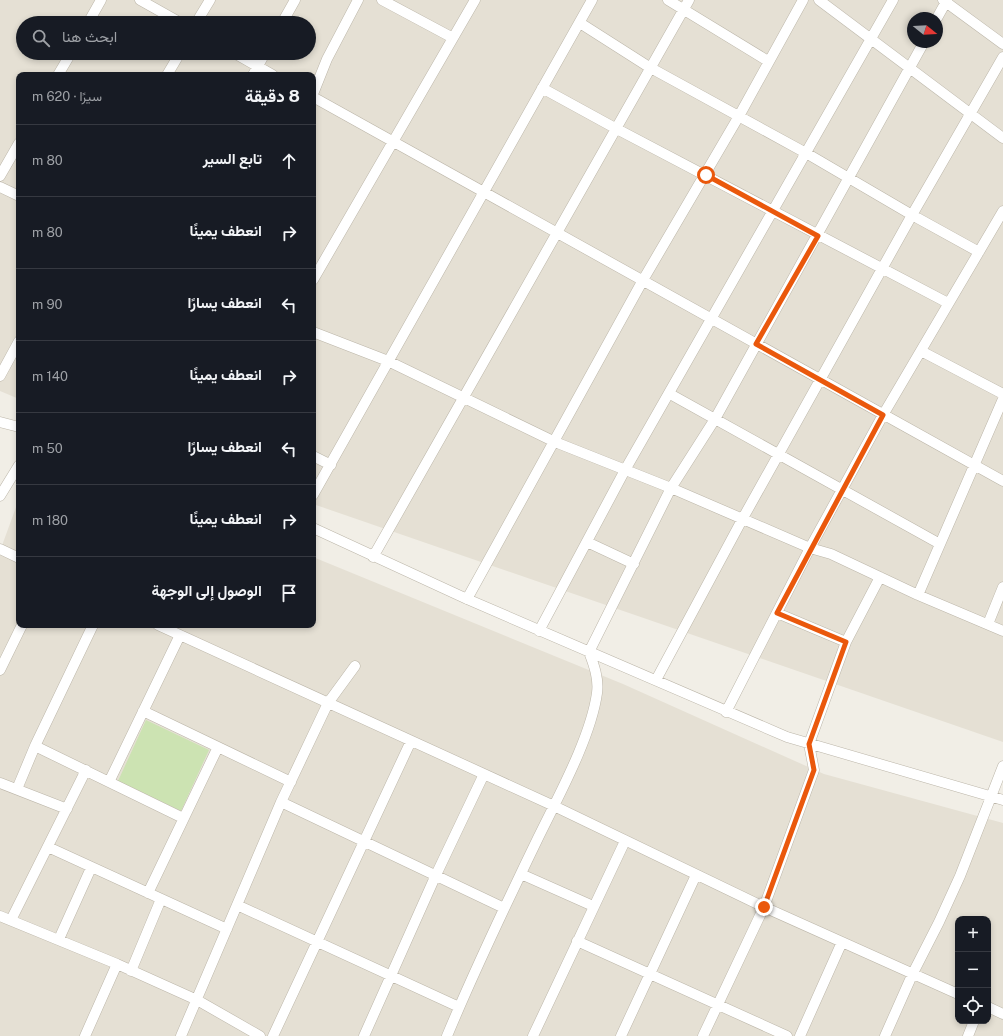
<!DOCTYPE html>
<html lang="ar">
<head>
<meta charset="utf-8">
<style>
	body { margin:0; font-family:"Public Sans",Vazirmatn,sans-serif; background:#20242c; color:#f1f3f6; direction:rtl }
	.controls { position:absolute; right:12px; bottom:12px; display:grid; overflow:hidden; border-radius:8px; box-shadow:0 2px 6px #0003 }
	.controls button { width:36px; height:36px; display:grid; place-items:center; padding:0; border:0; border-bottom:1px solid #363941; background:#171b24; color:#f1f3f6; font:20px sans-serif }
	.compass { position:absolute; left:907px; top:12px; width:36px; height:36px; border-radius:50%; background:#171b24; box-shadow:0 2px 6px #0003; rotate:108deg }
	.stop { position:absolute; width:12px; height:12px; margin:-9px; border:3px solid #ea580c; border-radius:50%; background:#fff }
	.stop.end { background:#ea580c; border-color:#fff; box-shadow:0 1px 4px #0008 }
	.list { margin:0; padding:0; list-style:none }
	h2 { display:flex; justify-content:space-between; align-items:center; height:52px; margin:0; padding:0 16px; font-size:17px }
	h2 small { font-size:13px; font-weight:400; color:#9ea1a6 }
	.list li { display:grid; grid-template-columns:26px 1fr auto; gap:12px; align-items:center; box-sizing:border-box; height:72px; padding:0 16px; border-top:1px solid #363941 }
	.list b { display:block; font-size:15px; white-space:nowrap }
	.list em { font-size:13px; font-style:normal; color:#9ea1a6 }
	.icon { flex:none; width:22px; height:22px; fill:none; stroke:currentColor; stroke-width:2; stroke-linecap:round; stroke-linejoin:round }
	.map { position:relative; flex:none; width:1003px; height:1036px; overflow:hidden; direction:ltr }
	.search { position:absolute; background:#171b24; box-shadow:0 2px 6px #0003; left:16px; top:16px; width:300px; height:44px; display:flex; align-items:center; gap:10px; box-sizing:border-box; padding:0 14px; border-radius:22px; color:#9ea1a6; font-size:15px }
	.panel { position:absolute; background:#171b24; box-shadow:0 2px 6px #0003; left:16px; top:72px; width:300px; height:556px; border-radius:8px; direction:rtl }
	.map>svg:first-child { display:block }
</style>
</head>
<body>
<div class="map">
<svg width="1003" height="1036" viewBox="0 0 1003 1036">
	<rect width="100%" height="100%" fill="#f1eee6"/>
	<path fill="#e5e0d4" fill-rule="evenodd" d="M0,0H1003V742L313,504V75H19V399L0,391ZM913,18H937V42H913ZM23,23H309V53H23Z
		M19,499V625H313V557L623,684L824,774L1003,823V1036H0V551ZM958,919H988V1021H958Z"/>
	<path fill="#cce3b2" d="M146,720L209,750L181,811L118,781Z"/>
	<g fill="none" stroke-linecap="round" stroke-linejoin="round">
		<g stroke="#bcb6a9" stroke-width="11">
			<path id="minor" d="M140,0L181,23
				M382,0L453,38
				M668,0L768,61
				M819,0L1003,138
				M943,0L1003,44
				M937,18L947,0
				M88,23L101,0
				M196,23L210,0
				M282,23L295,0
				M580,23L649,67L806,153L912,215L979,252
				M234,53L273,75
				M58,75L71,53
				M167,75L180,53
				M253,75L265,53
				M542,88L615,128L948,303
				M313,94L327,59L358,0
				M313,97L1003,481
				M0,176L19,143
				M0,187L19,196
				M313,280L475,0
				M313,332L388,361L555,442L671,488L810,548L831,554L918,595L1003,631
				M921,351L1003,394
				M0,376L19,341
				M670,394L940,544
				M0,422L19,427
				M313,456L331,465
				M313,495L592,0
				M0,496L19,465
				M313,528L467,599L787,737L1003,800
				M587,542L634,564
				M0,549L19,558
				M373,557L689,0
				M918,595L1003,399
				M467,599L643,280L739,116L803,0
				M777,613L846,642
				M988,624L1003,587
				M158,625L554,806L764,907L958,994
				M539,631L625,470L893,0
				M0,670L22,625
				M656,680L743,518L912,215L1003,57
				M143,711L291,782
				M726,712L810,548L883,415L1003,211
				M35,746L183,818
				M109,782L180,635
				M0,783L67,809
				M17,789L35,746L93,625
				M281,802L504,908
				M48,847L227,929
				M521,874L593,906
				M148,893L218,747
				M237,905L459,1007
				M0,916L117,964L197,1000L260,1036
				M11,920L86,770
				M59,939L91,868
				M577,941L787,1036
				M131,971L161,899
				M988,1007L1003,1014
				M85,1036L117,964
				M181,1036L281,802L328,703L355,666
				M273,1036L411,741
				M364,1036L435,877L484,774
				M447,1036C475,969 506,904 538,838C558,797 591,737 597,693C599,679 594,665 589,652L671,488L715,419L924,42
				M533,1036L625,841
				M621,1036L696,875
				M703,1036L764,907L814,770L809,744L846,642L880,577
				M800,1036L842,942
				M885,1036L913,973L939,922L960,876L1003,766
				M968,1036L974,1021"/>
		</g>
		<use href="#minor" stroke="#fff" stroke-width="10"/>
	</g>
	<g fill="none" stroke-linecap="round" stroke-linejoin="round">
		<path stroke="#ea580c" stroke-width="5" d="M706,175L818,236L756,344L883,415L777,613L846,642L809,744L814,770L764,907"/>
	</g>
</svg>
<div class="controls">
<button>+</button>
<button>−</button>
<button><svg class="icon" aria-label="locate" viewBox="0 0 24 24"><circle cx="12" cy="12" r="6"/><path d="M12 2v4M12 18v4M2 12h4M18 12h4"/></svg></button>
</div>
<svg class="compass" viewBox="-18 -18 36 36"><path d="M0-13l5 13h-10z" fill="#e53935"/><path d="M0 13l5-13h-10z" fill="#9ea1a6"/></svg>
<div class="stop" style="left:706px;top:175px"></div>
<div class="stop end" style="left:764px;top:907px"></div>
<div class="search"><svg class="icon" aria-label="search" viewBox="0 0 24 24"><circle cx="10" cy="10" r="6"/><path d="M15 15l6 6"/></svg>ابحث هنا</div>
<section class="panel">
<h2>8 دقيقة<small>سيرًا · 620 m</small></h2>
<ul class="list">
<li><svg class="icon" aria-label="ahead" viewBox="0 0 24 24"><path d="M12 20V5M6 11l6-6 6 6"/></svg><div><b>تابع السير</b></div><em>80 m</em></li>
<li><svg class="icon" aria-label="right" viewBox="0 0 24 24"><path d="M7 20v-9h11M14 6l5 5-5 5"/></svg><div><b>انعطف يمينًا</b></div><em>80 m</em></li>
<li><svg class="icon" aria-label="left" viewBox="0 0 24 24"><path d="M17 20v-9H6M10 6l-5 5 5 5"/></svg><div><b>انعطف يسارًا</b></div><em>90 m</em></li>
<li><svg class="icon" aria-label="right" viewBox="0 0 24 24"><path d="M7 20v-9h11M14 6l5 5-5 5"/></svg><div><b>انعطف يمينًا</b></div><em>140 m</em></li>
<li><svg class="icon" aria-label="left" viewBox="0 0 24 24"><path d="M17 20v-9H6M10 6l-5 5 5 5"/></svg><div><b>انعطف يسارًا</b></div><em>50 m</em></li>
<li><svg class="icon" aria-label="right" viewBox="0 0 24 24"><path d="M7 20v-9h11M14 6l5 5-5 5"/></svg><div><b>انعطف يمينًا</b></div><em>180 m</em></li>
<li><svg class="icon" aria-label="arrive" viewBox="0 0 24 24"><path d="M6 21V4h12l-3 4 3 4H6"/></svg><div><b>الوصول إلى الوجهة</b></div></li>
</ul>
</section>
</div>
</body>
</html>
